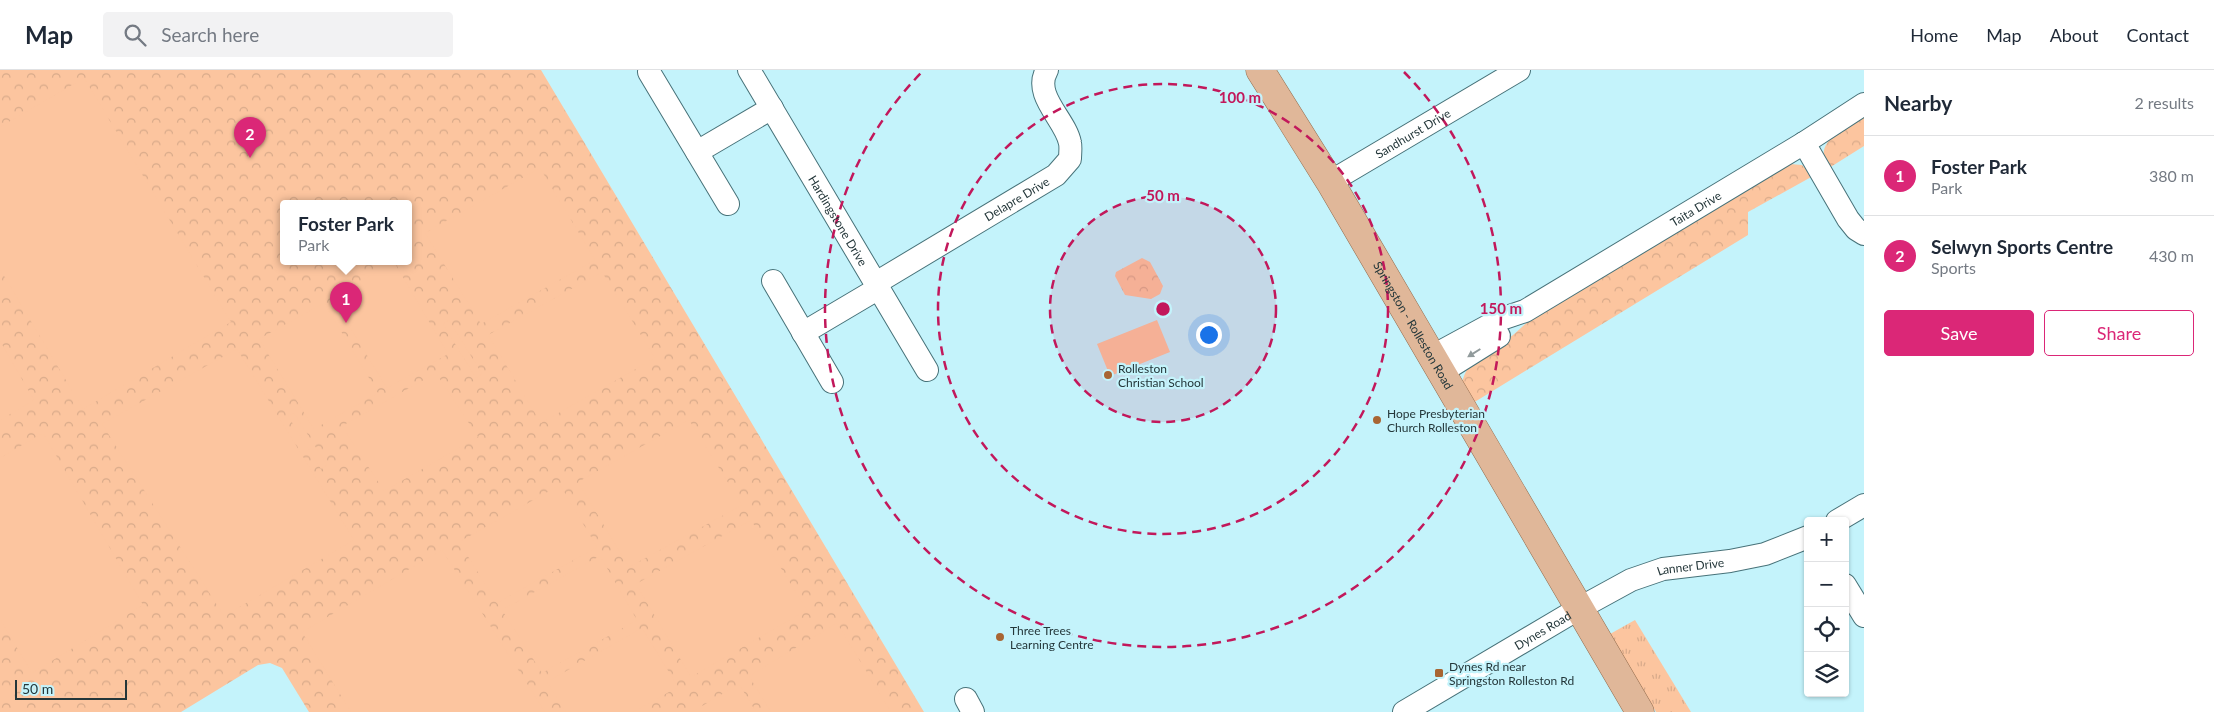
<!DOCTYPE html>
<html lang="en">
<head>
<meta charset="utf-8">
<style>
	body { margin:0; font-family:Lato,sans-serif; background:#f2f2f3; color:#1f2937 }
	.controls { position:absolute; right:15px; bottom:15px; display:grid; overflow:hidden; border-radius:5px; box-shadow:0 1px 4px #0004 }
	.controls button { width:45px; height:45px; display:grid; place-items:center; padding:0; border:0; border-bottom:1px solid #e0e1e3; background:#fff; color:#1f2937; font:25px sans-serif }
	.scale { position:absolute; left:15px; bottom:12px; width:112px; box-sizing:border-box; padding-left:5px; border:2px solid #24373a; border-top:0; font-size:14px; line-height:18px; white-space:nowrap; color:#24373a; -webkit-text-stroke:4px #c4f3fb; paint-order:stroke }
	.you { position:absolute; left:1208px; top:264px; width:18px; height:18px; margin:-12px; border:4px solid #fff; border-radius:50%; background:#1a73e8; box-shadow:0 0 0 8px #1a73e833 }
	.badge { display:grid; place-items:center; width:32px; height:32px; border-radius:50%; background:#db2777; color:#fff; font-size:16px; font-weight:700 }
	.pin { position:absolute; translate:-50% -41px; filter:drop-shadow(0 1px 2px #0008) }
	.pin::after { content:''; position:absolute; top:26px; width:18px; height:15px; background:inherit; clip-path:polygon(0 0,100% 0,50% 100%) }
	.popup { position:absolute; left:280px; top:130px; width:132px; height:65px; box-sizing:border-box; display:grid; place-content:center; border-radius:5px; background:#fff; filter:drop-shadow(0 1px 4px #0005); font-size:16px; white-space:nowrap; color:#747a83 }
	.popup b { font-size:19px; color:#1f2937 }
	.popup::after { content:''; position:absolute; left:50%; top:100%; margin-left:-10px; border:10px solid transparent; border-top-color:#fff }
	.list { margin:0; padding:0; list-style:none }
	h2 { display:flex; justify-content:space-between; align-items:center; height:65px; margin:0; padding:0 20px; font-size:21px }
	h2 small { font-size:16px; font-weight:400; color:#747a83 }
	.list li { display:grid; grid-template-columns:32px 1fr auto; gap:15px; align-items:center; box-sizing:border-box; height:80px; padding:0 20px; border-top:1px solid #e0e1e3 }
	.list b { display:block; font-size:19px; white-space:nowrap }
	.list p { margin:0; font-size:16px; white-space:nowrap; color:#747a83 }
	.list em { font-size:16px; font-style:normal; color:#747a83 }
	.actions { display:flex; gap:10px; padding:15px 20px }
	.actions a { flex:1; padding:11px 0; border:1px solid #db2777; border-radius:5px; text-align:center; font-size:18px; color:#db2777 }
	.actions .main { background:#db2777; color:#fff }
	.icon { flex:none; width:28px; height:28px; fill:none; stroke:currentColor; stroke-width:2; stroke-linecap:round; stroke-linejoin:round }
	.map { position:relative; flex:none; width:1864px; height:642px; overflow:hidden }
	header { display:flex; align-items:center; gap:30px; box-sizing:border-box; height:70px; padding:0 25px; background:#fff; border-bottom:1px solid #e0e1e3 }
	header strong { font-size:24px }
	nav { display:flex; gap:28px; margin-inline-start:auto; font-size:18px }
	.search { width:350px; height:45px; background:#f2f2f3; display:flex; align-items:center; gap:12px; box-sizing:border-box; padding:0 18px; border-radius:5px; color:#747a83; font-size:19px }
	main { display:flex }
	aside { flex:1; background:#fff }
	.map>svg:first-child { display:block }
</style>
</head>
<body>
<header>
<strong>Map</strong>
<div class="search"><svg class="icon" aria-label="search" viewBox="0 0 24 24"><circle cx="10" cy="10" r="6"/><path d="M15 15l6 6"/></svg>Search here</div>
<nav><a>Home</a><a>Map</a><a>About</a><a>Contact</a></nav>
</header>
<main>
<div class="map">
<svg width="1864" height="642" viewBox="0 0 1864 642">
	<defs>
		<pattern id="grass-tufts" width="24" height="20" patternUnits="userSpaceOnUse" patternTransform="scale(1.25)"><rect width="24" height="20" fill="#fcc59f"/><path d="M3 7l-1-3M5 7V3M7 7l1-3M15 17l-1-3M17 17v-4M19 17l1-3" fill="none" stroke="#d8aa8a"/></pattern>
		<pattern id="park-crowns" width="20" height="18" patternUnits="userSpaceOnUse" patternTransform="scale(1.25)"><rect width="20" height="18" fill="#fcc59f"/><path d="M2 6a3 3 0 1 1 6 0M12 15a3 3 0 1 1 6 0" fill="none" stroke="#d8aa8a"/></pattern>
	</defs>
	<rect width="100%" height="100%" fill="#c4f3fb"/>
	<path fill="url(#grass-tufts)" d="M1635,550L1691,642H1656L1610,564Z"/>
	<path fill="url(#park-crowns)" fill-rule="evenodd" d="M0,0H541L924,642H309L282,598L270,593L258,595L181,642H0ZM284,134H408V192H284Z
		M1864,44V76L1829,98C1810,73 1846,57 1864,44Z
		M1790,94L1802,95L1813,106L1748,142V165L1473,333L1462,314C1467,285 1492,282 1513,265C1519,260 1525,254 1531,249Z
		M1142,188L1150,192L1163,216L1160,224L1151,229L1125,225L1115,206L1116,202Z"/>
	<path fill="#fcc59f" d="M84,8L231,252L83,339L0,199V57Z
		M540,98L595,190L481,254L425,163Z
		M394,192L448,284L387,318L332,228Z
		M602,202L655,288L541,353L488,265Z
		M324,233L378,323L314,359L259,269Z
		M449,250L482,304L476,308L443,254Z
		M1157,250L1170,282L1110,306L1097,274Z
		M0,271L34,330L0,350Z
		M237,279L354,470L224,546L102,354Z
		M436,303L478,367L384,421L342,356Z
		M294,343L327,395L321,399L288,346Z
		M689,350L742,435L629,497L578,412Z
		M43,363L143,535L32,603L0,549V388Z
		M560,415L597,477L497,533L459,472Z
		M751,450L807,540L691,607L636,514Z
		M442,480L545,642H351L302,562Z
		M600,486L637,550L542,603L502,540Z
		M837,553L891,642H771L749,606Z
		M642,558L678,617L633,642H566L547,612Z
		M739,614L756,642H692Z"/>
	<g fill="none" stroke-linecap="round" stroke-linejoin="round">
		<g stroke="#477279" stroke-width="24">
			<g id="minor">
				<path id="s1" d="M749,0L927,300"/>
				<path d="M649,2L728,134"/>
				<path d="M1804,73L1848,149L1856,159L1864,164"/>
				<path d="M697,82L772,38"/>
				<path id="s2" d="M1330,112L1519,0"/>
				<path d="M773,211L832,312"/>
				<path id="s3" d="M876,213L1056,105L1070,89C1070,84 1071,78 1070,73C1066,50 1032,25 1047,0"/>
				<path d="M803,263L879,218"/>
				<path id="s4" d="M1431,287L1501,249L1525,241L1804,73L1864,34"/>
				<path d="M1440,303L1499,266"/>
				<path d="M1837,451L1864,435"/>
				<path d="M1845,515L1864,546"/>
				<path d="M966,629L973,642"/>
				<path id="s5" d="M1404,642L1578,539L1631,510L1663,499L1730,491L1765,484L1808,467"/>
			</g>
		</g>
		<g stroke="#916b4c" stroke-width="29">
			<g id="major">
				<path id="s6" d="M1260,0L1330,112L1640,642"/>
			</g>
		</g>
		<use href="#minor" stroke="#fff" stroke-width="22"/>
		<use href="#major" stroke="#e0b799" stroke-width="28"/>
	</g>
	<defs><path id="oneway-solid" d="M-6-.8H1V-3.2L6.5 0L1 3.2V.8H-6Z" transform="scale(1.25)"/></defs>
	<use fill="#929b9c" href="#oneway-solid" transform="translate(1474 283) rotate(148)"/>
	<circle cx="1163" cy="239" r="113" fill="#c2185b" fill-opacity=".12"/>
	<g fill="none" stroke="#c2185b" stroke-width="2.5" stroke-dasharray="9 6">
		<circle cx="1163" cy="239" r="113"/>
		<circle cx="1163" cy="239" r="225"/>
		<path d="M1404 2A338 338 0 1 1 922 2"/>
	</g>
	<g fill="#a86533" stroke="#c4f3fb" stroke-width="2">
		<circle cx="1108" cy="305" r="5"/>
		<circle cx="1377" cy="350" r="5"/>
		<circle cx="1000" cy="567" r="5"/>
		<rect x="1434" y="598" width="10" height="10" rx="2.5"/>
	</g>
	<g text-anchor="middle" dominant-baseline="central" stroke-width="4.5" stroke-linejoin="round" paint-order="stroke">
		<g font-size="12" fill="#24373a" stroke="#c4f3fb">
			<text stroke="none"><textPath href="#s2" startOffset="96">Sandhurst Drive</textPath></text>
			<text stroke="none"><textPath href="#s3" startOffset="164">Delapre Drive</textPath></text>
			<text stroke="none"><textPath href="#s4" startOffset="304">Taita Drive</textPath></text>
			<text stroke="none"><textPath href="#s1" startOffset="175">Hardingstone Drive</textPath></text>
			<text stroke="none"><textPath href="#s6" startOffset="298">Springston - Rolleston Road</textPath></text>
			<text stroke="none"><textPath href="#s5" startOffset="324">Lanner Drive</textPath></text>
			<text stroke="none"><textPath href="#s5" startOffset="161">Dynes Road</textPath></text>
		</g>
		<g font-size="12" fill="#24373a" stroke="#c4f3fb" text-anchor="start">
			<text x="1118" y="298">Rolleston<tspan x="1118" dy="14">Christian School</tspan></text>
			<text x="1387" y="343">Hope Presbyterian<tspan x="1387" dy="14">Church Rolleston</tspan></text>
			<text x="1010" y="560">Three Trees<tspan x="1010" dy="14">Learning Centre</tspan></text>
			<text x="1449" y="596">Dynes Rd near<tspan x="1449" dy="14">Springston Rolleston Rd</tspan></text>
		</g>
	</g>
	<circle cx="1163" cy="239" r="8" fill="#c2185b" stroke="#c4f3fb" stroke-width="2.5"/>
	<g font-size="15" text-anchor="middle" font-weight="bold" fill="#c2185b" stroke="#c4f3fb" stroke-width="4.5" stroke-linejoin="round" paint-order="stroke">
		<text x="1240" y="33">100 m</text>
		<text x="1163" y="131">50 m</text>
		<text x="1501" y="244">150 m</text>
	</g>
</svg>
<div class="controls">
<button>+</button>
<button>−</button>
<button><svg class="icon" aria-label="locate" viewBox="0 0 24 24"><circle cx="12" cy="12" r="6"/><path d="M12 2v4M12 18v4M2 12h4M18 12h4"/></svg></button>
<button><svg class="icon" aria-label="layers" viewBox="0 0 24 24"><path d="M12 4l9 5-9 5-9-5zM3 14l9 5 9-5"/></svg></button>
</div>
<div class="scale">50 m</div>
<div class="you"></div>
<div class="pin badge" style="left:346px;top:253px">1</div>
<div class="popup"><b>Foster Park</b>Park</div>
<div class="pin badge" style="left:250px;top:88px">2</div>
</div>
<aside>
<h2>Nearby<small>2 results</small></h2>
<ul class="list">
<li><span class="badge">1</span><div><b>Foster Park</b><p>Park</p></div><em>380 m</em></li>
<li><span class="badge">2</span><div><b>Selwyn Sports Centre</b><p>Sports</p></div><em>430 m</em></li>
</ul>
<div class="actions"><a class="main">Save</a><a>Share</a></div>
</aside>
</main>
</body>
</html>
